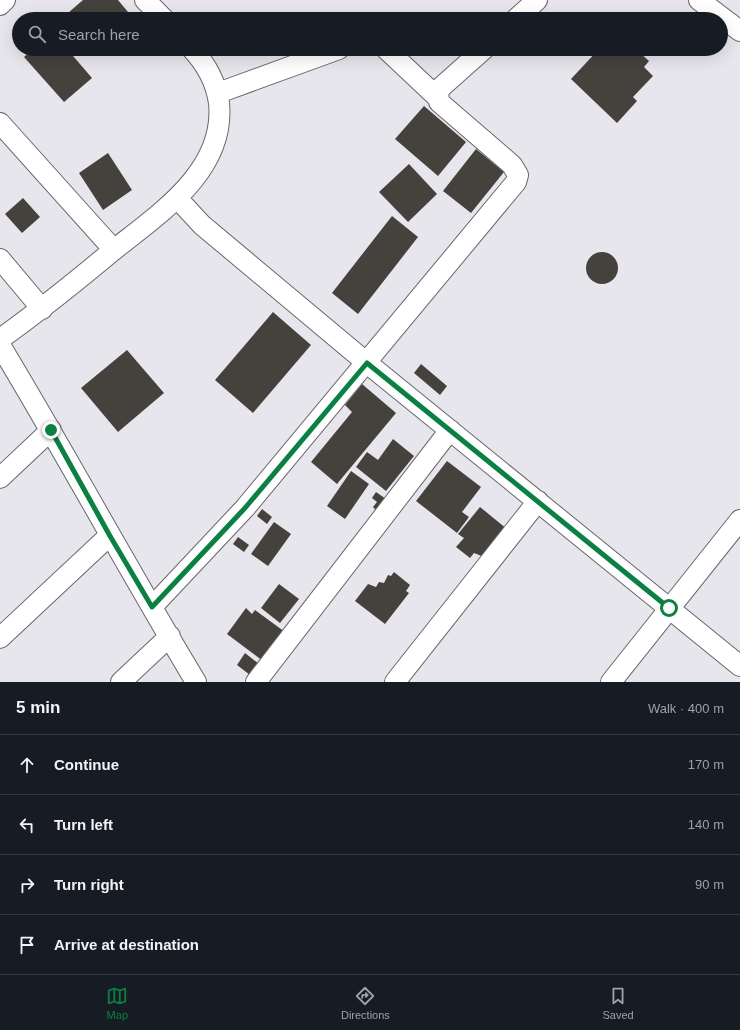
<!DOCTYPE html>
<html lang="en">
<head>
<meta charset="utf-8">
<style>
	body { margin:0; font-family:Arial,sans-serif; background:#20242c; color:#f1f3f6 }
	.stop { position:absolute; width:12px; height:12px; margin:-9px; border:3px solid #0b8043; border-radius:50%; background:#fff }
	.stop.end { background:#0b8043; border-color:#fff; box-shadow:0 1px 4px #0008 }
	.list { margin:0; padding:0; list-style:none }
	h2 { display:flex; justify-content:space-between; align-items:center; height:52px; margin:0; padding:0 16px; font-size:17px }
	h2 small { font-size:13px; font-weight:400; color:#9ea1a6 }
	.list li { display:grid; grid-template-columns:26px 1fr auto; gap:12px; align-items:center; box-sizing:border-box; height:60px; padding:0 16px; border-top:1px solid #363941 }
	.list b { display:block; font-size:15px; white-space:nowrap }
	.list em { font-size:13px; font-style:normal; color:#9ea1a6 }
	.icon { flex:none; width:22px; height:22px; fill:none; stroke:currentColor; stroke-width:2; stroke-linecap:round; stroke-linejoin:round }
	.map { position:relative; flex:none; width:740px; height:682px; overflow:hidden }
	.search { position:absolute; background:#171b24; box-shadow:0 4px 16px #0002; left:12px; right:12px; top:12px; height:44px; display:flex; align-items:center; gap:10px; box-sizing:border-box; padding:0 14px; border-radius:22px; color:#9ea1a6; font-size:15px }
	.sheet { height:292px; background:#171b24 }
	nav { display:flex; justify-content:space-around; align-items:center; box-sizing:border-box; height:56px; border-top:1px solid #363941; background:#171b24; font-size:11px; color:#9ea1a6 }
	nav a { display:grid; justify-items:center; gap:2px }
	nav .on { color:#0b8043 }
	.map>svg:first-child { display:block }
</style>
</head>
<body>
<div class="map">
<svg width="740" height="682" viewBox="0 0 740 682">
	<rect width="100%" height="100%" fill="#e8e6ed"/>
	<path fill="#45413d" d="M83,0H118L133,18L61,19Z
		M33,49H67L92,78L64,102L24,57Z
		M599,49H642L639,52L649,61L644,67L653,76L633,97L637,101L617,123L571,79Z
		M424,106L466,142L438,176L395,139Z
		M476,149L504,172L471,213L443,191Z
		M108,153L132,190L103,210L79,173Z
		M409,164L437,194L408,222L379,192Z
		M23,198L40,217L22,233L5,214Z
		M392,216L418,237L358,314L332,293Z
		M586 268a16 16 0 1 1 32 0a16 16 0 1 1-32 0Z
		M273,312L311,345L253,413L215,380Z
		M127,350L164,393L118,432L81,388Z
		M421,364L447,386L440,395L414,373Z
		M362,384L396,413L337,484L311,462L352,412L345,405Z
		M393,439L414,456L386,491L356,467L367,452L378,460Z
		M447,461L481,487L462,512L469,517L457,533L416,501Z
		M351,471L369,484L345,519L327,506Z
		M376,492L386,499L377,511L373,507L377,502L372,498Z
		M480,507L507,529L484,557L474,553L470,558L456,547L464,538L458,534Z
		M262,509L272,517L267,524L257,516Z
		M274,522L291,534L268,566L251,554Z
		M238,537L249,545L244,552L233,544Z
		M394,572L410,585L406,591L409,593L385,624L355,601L368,584L376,587L379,582L384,583L388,575L391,576Z
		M279,584L299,599L280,623L261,608Z
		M246,608L252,614L255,610L285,632L263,661L227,634Z
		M245,653L259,664L250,675L237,665Z"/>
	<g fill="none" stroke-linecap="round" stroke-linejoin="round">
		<g stroke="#68666c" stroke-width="22">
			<path id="minor" d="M145,0L164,19
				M699,0L740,31
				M0,5L5,0
				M516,19L537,0
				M386,49L437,97
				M218,93L339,49
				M0,123L114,250
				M177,198L202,225L367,363L740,666
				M0,259L42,309
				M0,339C38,312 74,283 110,253C157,215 226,172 219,103C216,82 206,64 192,49
				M0,345C67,456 129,571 196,682
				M0,478L51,430
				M152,607L245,508L516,182L518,175L512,165L439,102L438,90L484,49
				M0,638L110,535
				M121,682L170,636
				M256,682L450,430
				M395,682L538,501
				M611,682L740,520"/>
		</g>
		<use href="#minor" stroke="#fff" stroke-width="20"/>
	</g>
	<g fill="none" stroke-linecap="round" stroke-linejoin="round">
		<path stroke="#0b8043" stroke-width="5" d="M51,430L110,536L152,607L245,508L367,363L669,608"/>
	</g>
</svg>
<div class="stop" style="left:669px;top:608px"></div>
<div class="stop end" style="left:51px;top:430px"></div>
<div class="search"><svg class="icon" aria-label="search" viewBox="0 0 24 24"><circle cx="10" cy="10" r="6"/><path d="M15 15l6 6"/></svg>Search here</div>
</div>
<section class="sheet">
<h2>5 min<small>Walk · 400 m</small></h2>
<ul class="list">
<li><svg class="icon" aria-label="ahead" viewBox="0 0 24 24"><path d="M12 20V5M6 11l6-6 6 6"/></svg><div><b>Continue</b></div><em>170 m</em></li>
<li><svg class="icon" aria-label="left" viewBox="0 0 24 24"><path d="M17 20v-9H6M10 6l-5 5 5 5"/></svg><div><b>Turn left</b></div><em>140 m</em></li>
<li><svg class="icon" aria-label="right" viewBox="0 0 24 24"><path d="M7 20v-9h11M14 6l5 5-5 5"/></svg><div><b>Turn right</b></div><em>90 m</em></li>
<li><svg class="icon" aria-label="arrive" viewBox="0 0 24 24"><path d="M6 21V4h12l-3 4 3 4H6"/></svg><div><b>Arrive at destination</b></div></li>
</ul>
</section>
<nav>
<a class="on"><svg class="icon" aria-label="map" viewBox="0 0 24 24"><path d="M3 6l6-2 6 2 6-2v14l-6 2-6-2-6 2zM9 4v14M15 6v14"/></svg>Map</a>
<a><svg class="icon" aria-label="directions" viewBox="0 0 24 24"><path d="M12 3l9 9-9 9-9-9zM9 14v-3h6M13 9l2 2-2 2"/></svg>Directions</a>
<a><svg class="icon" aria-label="saved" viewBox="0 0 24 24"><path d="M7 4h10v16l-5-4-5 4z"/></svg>Saved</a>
</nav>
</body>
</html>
